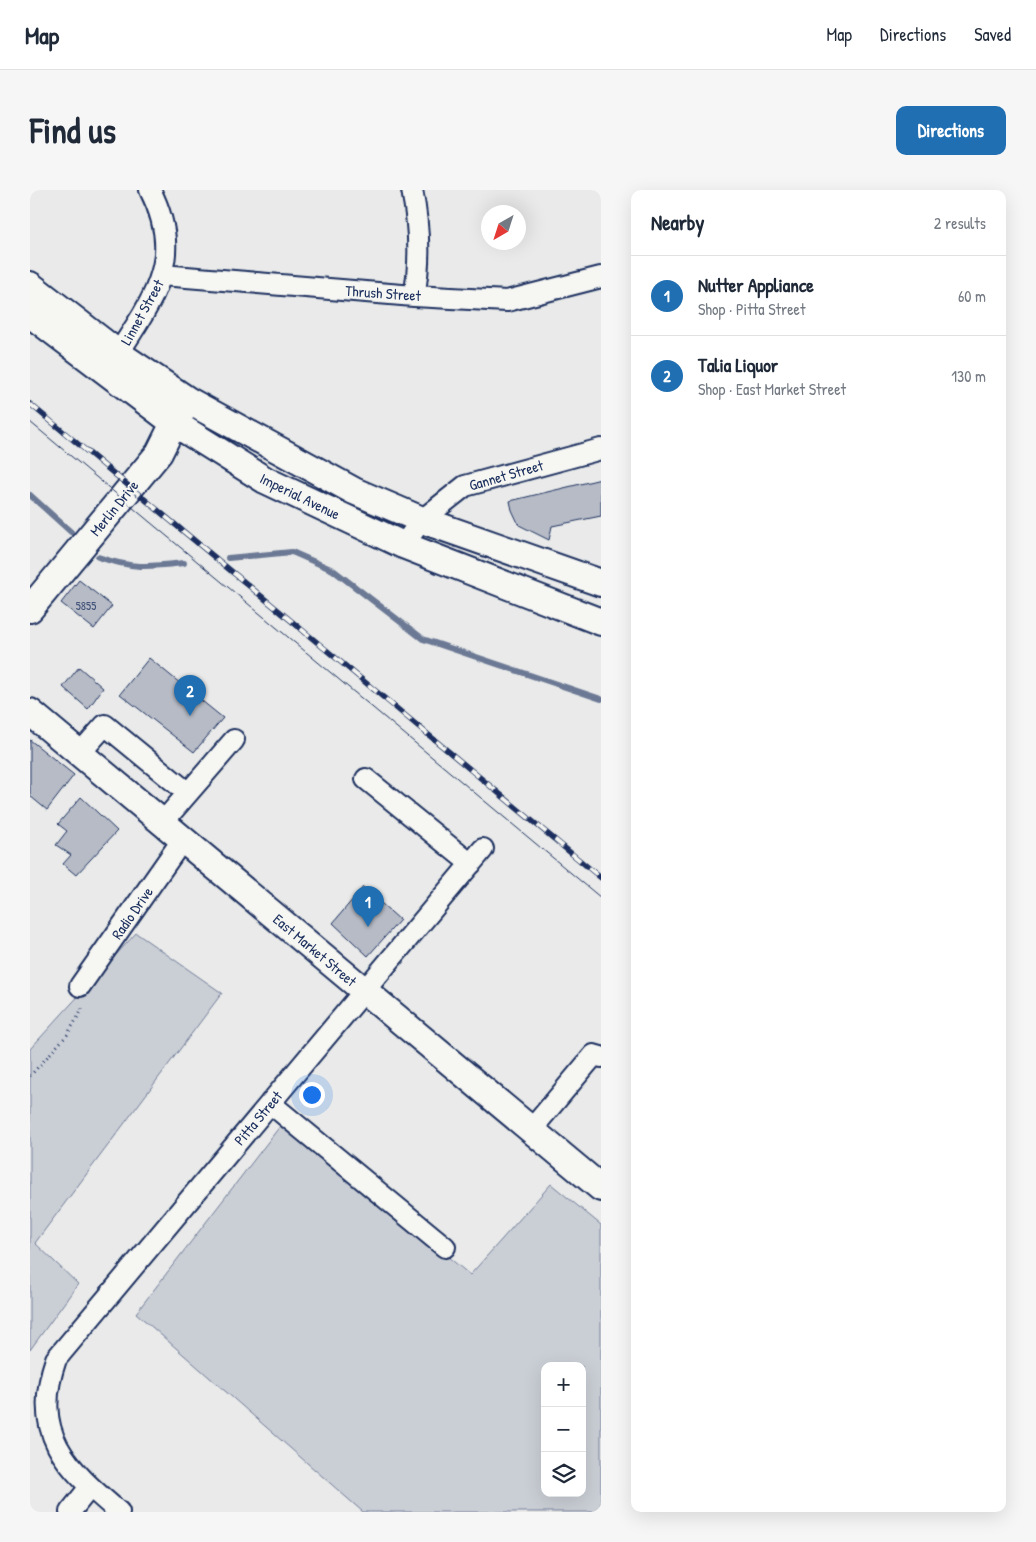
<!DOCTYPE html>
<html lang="en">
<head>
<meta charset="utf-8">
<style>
	body { margin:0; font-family:"Patrick Hand",sans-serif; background:#f6f6f7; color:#1f2937 }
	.controls { position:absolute; right:15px; bottom:15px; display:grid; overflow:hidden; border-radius:10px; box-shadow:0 5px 20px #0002 }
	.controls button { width:45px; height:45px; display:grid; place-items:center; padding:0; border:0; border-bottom:1px solid #e0e1e3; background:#fff; color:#1f2937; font:25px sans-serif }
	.compass { position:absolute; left:451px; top:15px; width:45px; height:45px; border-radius:50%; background:#fff; box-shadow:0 5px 20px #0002; rotate:219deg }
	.you { position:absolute; left:281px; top:904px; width:18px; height:18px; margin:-12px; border:4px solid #fff; border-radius:50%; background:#1a73e8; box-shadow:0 0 0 8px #1a73e833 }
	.badge { display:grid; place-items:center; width:32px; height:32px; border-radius:50%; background:#1f6fb2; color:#fff; font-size:16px; font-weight:700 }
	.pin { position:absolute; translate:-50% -41px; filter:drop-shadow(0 1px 2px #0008) }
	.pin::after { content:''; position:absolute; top:26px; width:18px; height:15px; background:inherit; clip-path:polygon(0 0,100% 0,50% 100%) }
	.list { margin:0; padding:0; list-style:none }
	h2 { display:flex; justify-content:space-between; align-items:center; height:65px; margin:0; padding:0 20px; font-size:21px }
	h2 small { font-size:16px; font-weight:400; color:#747a83 }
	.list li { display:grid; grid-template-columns:32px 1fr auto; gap:15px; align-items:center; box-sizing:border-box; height:80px; padding:0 20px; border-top:1px solid #e0e1e3 }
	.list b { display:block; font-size:19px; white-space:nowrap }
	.list p { margin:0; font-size:16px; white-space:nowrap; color:#747a83 }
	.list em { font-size:16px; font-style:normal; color:#747a83 }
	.icon { flex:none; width:28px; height:28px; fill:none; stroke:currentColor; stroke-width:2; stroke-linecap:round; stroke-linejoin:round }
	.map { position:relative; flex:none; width:571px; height:1322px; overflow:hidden; border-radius:10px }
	header { display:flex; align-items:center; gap:30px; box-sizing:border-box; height:70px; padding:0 25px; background:#fff; border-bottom:1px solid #e0e1e3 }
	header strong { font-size:24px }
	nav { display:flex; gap:28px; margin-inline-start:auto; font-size:18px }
	.intro { display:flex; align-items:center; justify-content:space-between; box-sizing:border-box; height:120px; padding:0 30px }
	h1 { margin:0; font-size:35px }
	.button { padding:12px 22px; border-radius:10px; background:#1f6fb2; color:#fff; font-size:18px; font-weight:700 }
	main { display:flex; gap:30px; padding:0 30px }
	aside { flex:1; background:#fff; border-radius:10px; box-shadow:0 5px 20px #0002 }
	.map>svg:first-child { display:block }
</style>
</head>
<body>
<header>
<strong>Map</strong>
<nav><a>Map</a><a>Directions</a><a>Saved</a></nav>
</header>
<div class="intro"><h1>Find us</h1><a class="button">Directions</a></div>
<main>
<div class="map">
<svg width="571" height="1322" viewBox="0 0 571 1322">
	<rect width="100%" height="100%" fill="#e9eae9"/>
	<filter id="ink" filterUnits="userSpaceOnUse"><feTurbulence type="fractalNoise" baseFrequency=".02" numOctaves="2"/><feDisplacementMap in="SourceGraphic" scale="10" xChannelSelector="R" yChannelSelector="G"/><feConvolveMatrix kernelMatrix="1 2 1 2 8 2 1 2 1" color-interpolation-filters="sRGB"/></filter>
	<g filter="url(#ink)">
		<path fill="#caced5" stroke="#727e9a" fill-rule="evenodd" d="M106,743L192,803L5,1053L48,1094L0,1160V859Z
			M254,931L440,1085L521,994L571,1035V1322H333L106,1123ZM515,1176H552V1303H515Z"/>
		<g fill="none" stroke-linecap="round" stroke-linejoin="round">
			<path stroke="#6c7995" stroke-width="6" d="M0,305L41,342
				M68,367C104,379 118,377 154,373
				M198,368L262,362L303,380L393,449L571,509"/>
		</g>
		<path fill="#b6bbc6" stroke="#1b2f5e" d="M571,289V326L522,336L519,350L489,335L482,320L480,311Z
			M49,390L82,416L64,439L31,413Z
			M119,468L193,528L164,562L90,504Z
			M49,477L73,498L58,519L33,497Z
			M0,550L44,585L17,620L0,606Z
			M51,607L87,641L46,685L33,674L41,665L26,655L37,641L28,634Z
			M333,697L370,730L338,766L303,733Z"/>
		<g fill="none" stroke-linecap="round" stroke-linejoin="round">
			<g stroke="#1b2f5e" stroke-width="24">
				<path id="minor" d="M382,0C389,35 391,71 384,106
					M132,85L384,106L477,111L571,87
					M79,175C90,162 98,148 107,134C137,87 146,51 120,0
					M373,355L392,330L435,296L571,259
					M50,563L75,535L158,603
					M336,589L441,674
					M133,632L204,550
					M50,796L153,649
					M240,913L415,1057
					M501,940L564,865L571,867
					M40,1322L60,1297
					M89,1322C36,1277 0,1244 26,1169L453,659"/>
			</g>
			<g stroke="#1b2f5e" stroke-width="30">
				<path id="major" d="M0,95L89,164L159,211L324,301L392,330L571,393
					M0,124L144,233L235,290L373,355L571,432
					M0,419L129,263L144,233L154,218
					M0,522L571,998"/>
			</g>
			<path stroke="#1b2f5e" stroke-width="3" stroke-dasharray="1 4" stroke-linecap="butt" d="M0,886L37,845L52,820V815"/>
			<use href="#minor" stroke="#f6f6f2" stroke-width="20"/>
			<use href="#major" stroke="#f6f6f2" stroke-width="26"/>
			<path stroke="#1b2f5e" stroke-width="1" d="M0,232L571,708"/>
			<g stroke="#1b2f5e" stroke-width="5.5">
				<path id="rail" d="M0,214L571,688"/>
			</g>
			<use href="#rail" stroke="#f6f6f2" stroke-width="4" stroke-dasharray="11" stroke-linecap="butt"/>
		</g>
	</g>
	<g text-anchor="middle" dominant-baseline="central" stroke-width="4" stroke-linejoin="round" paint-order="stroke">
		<g font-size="12" fill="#425278">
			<text x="56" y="415">5855</text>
		</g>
		<g font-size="15" fill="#1b2f5e" stroke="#f6f6f2">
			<text transform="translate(353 103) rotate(4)">Thrush Street</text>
			<text transform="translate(112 122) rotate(-61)">Linnet Street</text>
			<text transform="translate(476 285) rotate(-16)">Gannet Street</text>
			<text transform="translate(270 306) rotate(26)">Imperial Avenue</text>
			<text transform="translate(84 318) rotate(-51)">Merlin Drive</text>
			<text transform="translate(102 723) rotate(-55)">Radio Drive</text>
			<text transform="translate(285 760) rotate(40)">East Market Street</text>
			<text transform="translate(228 928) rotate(-50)">Pitta Street</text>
		</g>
	</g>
</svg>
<div class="controls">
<button>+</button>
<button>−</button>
<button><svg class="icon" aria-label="layers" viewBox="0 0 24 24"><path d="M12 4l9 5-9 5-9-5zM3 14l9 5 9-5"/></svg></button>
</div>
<svg class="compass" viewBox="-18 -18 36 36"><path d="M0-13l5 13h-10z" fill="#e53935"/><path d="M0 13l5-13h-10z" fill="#747a83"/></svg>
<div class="you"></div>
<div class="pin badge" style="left:338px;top:737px">1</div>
<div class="pin badge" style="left:160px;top:526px">2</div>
</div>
<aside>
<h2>Nearby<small>2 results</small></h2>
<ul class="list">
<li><span class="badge">1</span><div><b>Nutter Appliance</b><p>Shop · Pitta Street</p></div><em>60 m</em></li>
<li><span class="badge">2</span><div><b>Talia Liquor</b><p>Shop · East Market Street</p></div><em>130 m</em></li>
</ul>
</aside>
</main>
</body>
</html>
